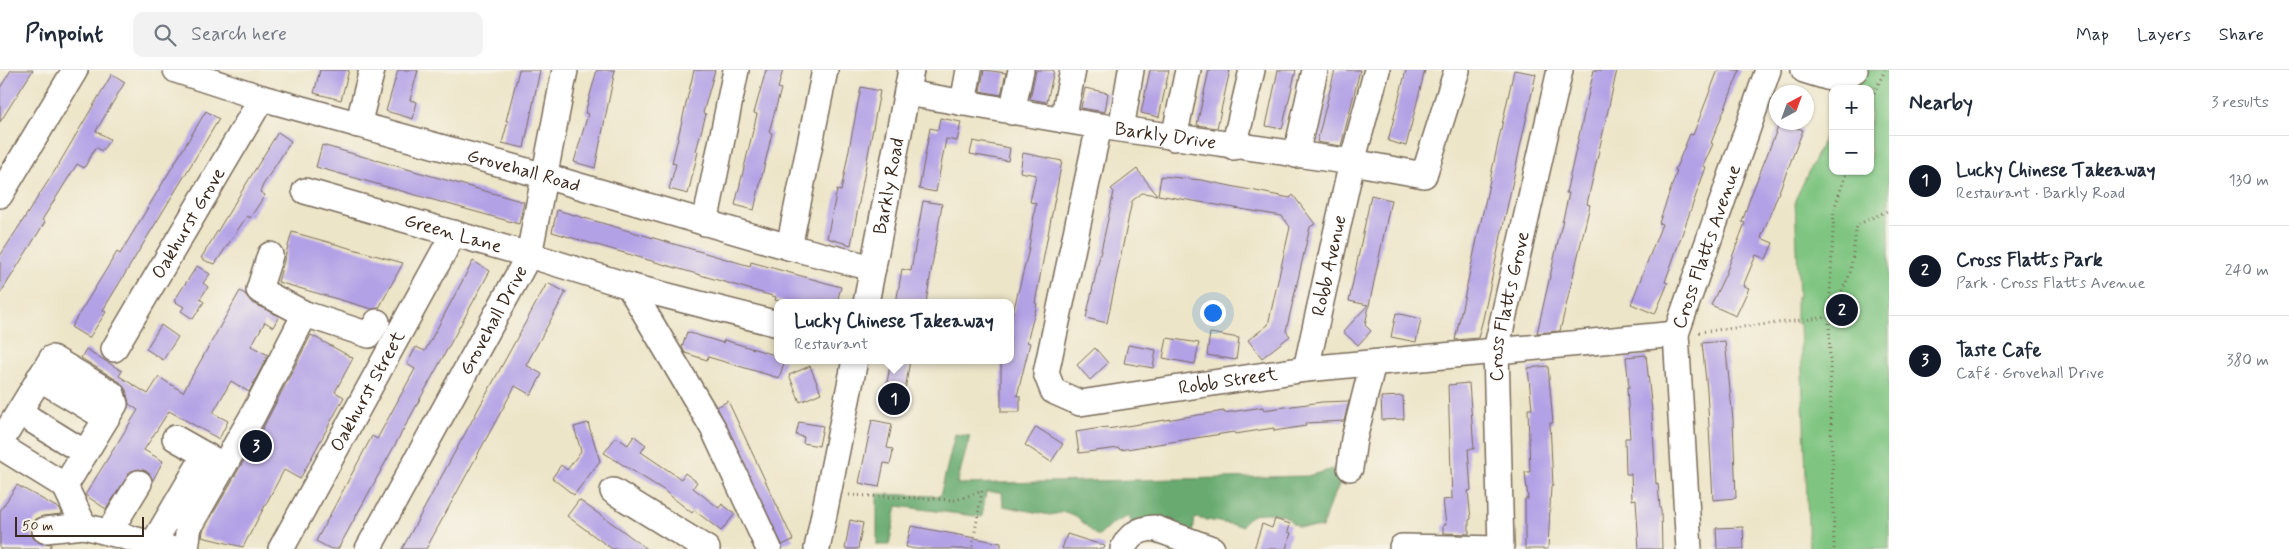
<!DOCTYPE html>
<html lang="en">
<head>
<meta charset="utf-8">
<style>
	body { margin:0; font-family:Mynerve,sans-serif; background:#f2f2f3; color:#1f2937 }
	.controls { position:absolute; right:15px; top:15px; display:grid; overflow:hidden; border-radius:10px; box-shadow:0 1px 4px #0004 }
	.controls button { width:45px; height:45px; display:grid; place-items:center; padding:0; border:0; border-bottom:1px solid #e0e1e3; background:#fff; color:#1f2937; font:25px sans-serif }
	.compass { position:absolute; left:1769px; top:15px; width:45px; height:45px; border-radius:50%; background:#fff; box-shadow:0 1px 4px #0004; rotate:41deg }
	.scale { position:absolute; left:15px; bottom:12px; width:129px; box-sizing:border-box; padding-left:5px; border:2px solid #3b2a1e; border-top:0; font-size:14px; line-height:18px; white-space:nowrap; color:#3b2a1e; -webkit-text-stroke:4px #f7f3e8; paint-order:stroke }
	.you { position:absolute; left:1212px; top:242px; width:18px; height:18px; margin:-12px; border:4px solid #fff; border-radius:50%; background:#1a73e8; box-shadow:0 0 0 8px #1a73e833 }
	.badge { display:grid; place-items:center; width:32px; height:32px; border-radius:50%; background:#111827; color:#fff; font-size:16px; font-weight:700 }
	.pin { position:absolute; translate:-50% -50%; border:2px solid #fff; box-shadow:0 1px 5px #0006 }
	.popup { position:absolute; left:774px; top:229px; width:240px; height:65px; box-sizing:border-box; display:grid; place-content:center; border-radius:10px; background:#fff; filter:drop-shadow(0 1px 4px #0005); font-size:16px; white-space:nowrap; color:#747a83 }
	.popup b { font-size:19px; color:#1f2937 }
	.popup::after { content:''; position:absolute; left:50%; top:100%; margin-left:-10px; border:10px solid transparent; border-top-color:#fff }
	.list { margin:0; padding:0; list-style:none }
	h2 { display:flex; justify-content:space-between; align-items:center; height:65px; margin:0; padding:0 20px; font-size:21px }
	h2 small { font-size:16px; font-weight:400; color:#747a83 }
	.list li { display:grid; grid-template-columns:32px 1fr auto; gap:15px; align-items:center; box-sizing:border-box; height:90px; padding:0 20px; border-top:1px solid #e0e1e3 }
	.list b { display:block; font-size:19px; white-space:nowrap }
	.list p { margin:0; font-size:16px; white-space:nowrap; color:#747a83 }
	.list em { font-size:16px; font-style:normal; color:#747a83 }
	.icon { flex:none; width:28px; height:28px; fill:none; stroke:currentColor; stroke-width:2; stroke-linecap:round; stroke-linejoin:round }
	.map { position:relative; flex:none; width:1889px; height:479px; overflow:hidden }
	header { display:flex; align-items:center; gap:30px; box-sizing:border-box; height:70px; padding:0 25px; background:#fff; border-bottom:1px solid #e0e1e3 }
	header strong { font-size:24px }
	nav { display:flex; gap:28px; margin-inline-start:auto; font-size:18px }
	.search { width:350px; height:45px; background:#f2f2f3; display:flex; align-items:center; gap:12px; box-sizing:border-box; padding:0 18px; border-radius:10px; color:#747a83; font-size:19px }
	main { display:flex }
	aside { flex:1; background:#fff }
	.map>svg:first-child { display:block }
</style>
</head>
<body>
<header>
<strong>Pinpoint</strong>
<div class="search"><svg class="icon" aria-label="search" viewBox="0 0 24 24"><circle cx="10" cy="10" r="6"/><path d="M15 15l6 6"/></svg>Search here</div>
<nav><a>Map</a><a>Layers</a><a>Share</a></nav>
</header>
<main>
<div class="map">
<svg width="1889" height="479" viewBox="0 0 1889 479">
	<rect width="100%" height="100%" fill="#f7f3e8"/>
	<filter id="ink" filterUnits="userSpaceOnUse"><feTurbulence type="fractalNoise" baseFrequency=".02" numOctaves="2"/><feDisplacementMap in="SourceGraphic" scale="10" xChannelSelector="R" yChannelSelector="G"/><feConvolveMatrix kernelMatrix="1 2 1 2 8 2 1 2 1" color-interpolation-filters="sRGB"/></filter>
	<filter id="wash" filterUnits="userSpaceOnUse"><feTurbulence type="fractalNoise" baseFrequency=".0096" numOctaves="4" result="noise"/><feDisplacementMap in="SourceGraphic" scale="20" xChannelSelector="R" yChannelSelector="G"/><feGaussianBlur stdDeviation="1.12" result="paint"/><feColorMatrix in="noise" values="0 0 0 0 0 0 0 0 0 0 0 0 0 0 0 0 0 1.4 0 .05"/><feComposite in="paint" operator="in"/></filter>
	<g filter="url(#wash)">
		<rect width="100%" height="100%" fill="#ede5c8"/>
		<path fill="#7fc581" stroke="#5d7850" d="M1862,0H1889V479H1809L1800,254L1796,253V227H1799L1795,130L1833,50V101H1870V19H1853Z"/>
		<path fill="#67aa6f" stroke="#516a46" d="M955,364L970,366L957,414L1307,406L1337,398L1340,413L1329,436L1322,458C1314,457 1304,458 1297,456C1292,454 1289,448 1284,446C1270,441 1248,441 1242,456L1195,448L1193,462L1133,456L1129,446L1112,454L1098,467L1076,446L1065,442L1050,445L1003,436L1002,422H986L982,447L897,436L889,475H877V424L940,426Z"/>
		<g id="blocks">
			<path fill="#b3a1e6" d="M11,0H33L0,52V18Z
				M320,0H349L341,30L314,23Z
				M398,0H418L410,30L417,32L413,49L386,41Z
				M519,0H540L524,78L502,73L508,51H506Z
				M597,0H615L595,98L574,92L588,44L585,43Z
				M694,0H715L703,43L706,44L696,81L698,82L688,124L669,119L676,94L672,93Z
				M766,0H783L778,18L781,19L769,62L772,63L754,140L735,135L757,44L754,43Z
				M984,0L1006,3L1001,25L980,21Z
				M1036,0H1054L1047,32L1030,29Z
				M1150,0H1169L1159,47L1141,43Z
				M1209,0H1230L1217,58L1197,55Z
				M1278,0H1296L1282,59L1266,56Z
				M1335,0H1360L1341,76L1317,72Z
				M1406,0H1425L1406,76L1388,71Z
				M1514,0L1536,4L1483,249L1478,268L1455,270Z
				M1594,0H1617L1587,134L1590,135L1560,261L1537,263L1569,123H1566Z
				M1718,0H1740L1711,73L1713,74L1703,96L1706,97L1665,212L1668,213L1655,244L1631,234L1662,154L1659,153L1677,101L1675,100L1690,64L1693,65Z
				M112,4L125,12L96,61L110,69L102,81L96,77L84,98L77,94L42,150L45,152L0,224V186L54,102Z
				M861,17L880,21L851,175L827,168L837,120L841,121Z
				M1085,18L1108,23L1105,42L1081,38Z
				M206,41L219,49L103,240L106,242L89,268L71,257L117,182L120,184Z
				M940,48L961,52L957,71L946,69L936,122L919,119L930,58L938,60Z
				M1780,52L1803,60L1761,168L1773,173L1766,189L1756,185L1743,216L1749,218L1736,246L1711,235L1726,203L1745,153L1742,152L1750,128Z
				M278,62L291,71L263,115L260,122L265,125L250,148L247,146L215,194L208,192L201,188Z
				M973,71L1010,78L1008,91L970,84Z
				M322,75L524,132L519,154L316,97Z
				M1023,83L1062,91L1035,233L1037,234L1027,272L1030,273L1017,326H1020V342H1001V290H1010V254L1028,183L1036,133L1030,132L1036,105L1020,102Z
				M1137,99L1157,125L1142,123L1132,131L1107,253L1086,248L1114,122L1111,119Z
				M1161,106L1201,110L1290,128L1293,125L1315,154L1310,157L1286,261L1290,266L1262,288L1248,270L1268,255L1290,157L1282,146L1158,125Z
				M1371,125L1391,130L1365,255L1371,261L1358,275L1343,262L1368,235L1349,231Z
				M923,131L942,134L926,233H896L902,199L911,201Z
				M557,140L750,196L751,192L841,217L837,233H786L775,230L776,227L552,162Z
				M292,162L403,193L379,238L372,239L278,212Z
				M473,191L490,201L338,479H331L316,471L372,366L377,369L415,299L407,294L416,277L425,281Z
				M197,196L210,204L203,213L208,217L200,229L204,232L193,249L181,241L184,237L174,231Z
				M547,213L566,222L526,295L542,304L531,325L515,316L426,479H402Z
				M240,221L245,224L252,233L279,246L273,257L265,252L251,276L268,285L249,322L231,311L213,343L228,351L219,369L169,341L144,380L163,391L153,410L146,401L139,399L131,401L106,439L85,425L138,340L129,334L126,320L120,312L81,288L86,279L122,301L119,306L148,324L159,307L183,322Z
				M1396,243L1421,249L1416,272L1391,267Z
				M161,255L178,267L163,290L146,279Z
				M687,262L723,273L724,270L778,286V290H785L779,308L708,287L707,290L685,283L682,277Z
				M1210,263L1239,268L1236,290L1207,285Z
				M311,265L353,288L335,322L344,327L300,409L284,400L243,477L202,467L203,461L265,354Z
				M1167,268L1199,273L1195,294L1163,288Z
				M1725,271L1733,350L1736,428L1713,430L1707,320L1702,273Z
				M1128,275L1156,280L1153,298L1124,293Z
				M1095,278L1108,293L1090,310L1077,295Z
				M1646,285L1652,342L1656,414L1658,413L1660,439H1661L1662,479H1639L1636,429L1632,430L1631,404H1626L1625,368H1630L1627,318L1629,317L1626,287Z
				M891,290H910L902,338L883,335Z
				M810,296L821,323L800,332L789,305Z
				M1548,296L1553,353H1550L1553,415L1551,416L1548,479H1525V429H1528L1525,402H1530L1528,339H1532L1528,298Z
				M1469,313L1474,379H1468L1471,420L1468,421L1471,449L1469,450V464L1443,463V455H1446L1443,430L1452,429L1448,315Z
				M1403,326L1404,349L1382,350L1381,327Z
				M728,331L793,470L782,475L717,337Z
				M1349,331L1344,351L1305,353L1306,356L1274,361V358L1235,364L1234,362L1120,380L1119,378L1079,383L1076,362L1107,357V359L1224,341V343L1263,337V340L1322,332Z
				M872,350L892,354L887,378L893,379L892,387L890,394L884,393L879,417L859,413Z
				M799,352L823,356L819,376L803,373L804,367L796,365Z
				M588,353L600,391L574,425L552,408L561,395L567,400L581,381L574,357Z
				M1036,357L1063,374L1051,392L1025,375Z
				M634,366L646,375L641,382L681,409L685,403L697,412L693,418L719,438L722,434L735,444L721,461L694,440L692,443L662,419L604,383L616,367L628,375Z
				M17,415L60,439L62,444L43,446L36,449L32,455L31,461L33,468L40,473L52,474L49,479H0V441Z
				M579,430L619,458L647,479H612L567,446Z
				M1275,449L1290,454L1288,462L1291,463L1286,479H1254L1262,454L1272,458Z
				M850,450L863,453L858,479H845Z
				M911,456L1001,473V479H915L906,477Z
				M1743,457L1744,479H1717L1716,458Z
				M1067,464L1105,476L1104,479H1062Z"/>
		</g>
	</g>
	<g filter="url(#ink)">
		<use href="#blocks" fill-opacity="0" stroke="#796b5a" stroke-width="1"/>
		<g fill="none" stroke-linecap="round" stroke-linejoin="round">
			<g stroke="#796b5a" stroke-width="28">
				<g id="minor">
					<path id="s1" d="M176,0L262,28L545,106L789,177L873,198"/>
					<path d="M1804,0L1837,10L1855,0"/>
					<path id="s2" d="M907,23L1099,56L1352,92L1424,105L1457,0"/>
					<path d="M963,33L969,0"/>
					<path d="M1012,42L1021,0"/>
					<path d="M1063,50L1073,0"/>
					<path d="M358,55L372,0"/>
					<path id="s3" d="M1099,56L1046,303L1053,321L1080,333L1306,299L1676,264"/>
					<path d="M1121,59L1131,0"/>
					<path d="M1174,68L1188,0"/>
					<path d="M1234,77L1252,0"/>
					<path d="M1296,85L1315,0"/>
					<path id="s4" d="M305,121L529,185L629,216L778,254"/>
					<path d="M0,125L75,0"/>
					<path d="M705,153L736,0"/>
					<path d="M789,177L825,0"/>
					<path d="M270,185L259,220L305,244"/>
					<path d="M629,216L713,358L769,479"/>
					<path id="s5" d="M866,233L911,0"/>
					<path id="s6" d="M114,279L262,28"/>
					<path id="s7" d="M1306,299L1352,92L1377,0"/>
					<path d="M39,308L106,348"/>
					<path d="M19,342L85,383"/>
					<path d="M175,368L219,393"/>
					<path d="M0,373L52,288L112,324L115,334L65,416L0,376"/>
					<path d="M1350,398L1354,369L1373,293"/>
					<path d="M65,416L84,456L171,479"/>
					<path d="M613,421L707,479"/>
					<path d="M45,460L84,456"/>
					<path d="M109,462L139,413"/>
					<path d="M153,474L205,385"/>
					<path d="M1402,477L1501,479"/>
					<path d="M186,479L189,456L252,347L305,244L369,265L377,252"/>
					<path id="s8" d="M281,479L454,163"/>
					<path id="s9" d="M368,479L529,185L565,0"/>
					<path d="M817,479L855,290"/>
					<path d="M1123,479C1129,465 1138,459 1154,458L1212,479"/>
					<path id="s10" d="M1501,479L1496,280L1560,0"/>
					<path id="s11" d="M1689,479L1676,264L1768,0"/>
				</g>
			</g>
			<path stroke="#796b5a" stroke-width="3" stroke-dasharray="1 4" stroke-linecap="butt" d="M1870,32L1885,0
				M1699,262L1829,247L1850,204L1857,155L1889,140
				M849,425L956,430L982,421L972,479
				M1834,479L1829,247L1834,139L1847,101"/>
			<use href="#minor" stroke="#fff" stroke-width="25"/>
		</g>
	</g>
	<g text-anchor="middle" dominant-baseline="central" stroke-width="4.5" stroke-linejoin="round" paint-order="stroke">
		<g font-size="19" fill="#3b2a1e" stroke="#f7f3e8">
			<text stroke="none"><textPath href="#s2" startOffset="262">Barkly Drive</textPath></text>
			<text stroke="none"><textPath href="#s1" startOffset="362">Grovehall Road</textPath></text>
			<text stroke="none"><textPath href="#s5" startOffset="119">Barkly Road</textPath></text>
			<text stroke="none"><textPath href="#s6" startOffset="146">Oakhurst Grove</textPath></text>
			<text stroke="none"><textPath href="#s4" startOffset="154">Green Lane</textPath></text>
			<text stroke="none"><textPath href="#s11" startOffset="308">Cross Flatts Avenue</textPath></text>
			<text stroke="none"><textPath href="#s7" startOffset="106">Robb Avenue</textPath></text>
			<text stroke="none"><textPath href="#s10" startOffset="244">Cross Flatts Grove</textPath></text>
			<text stroke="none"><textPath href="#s9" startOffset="261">Grovehall Drive</textPath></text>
			<text stroke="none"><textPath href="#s3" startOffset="451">Robb Street</textPath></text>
			<text stroke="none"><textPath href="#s8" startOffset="180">Oakhurst Street</textPath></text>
		</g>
	</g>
</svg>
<div class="controls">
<button>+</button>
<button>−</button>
</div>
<svg class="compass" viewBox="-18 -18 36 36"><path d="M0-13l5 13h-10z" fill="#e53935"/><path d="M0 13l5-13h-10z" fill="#747a83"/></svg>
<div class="scale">50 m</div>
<div class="you"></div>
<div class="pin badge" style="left:894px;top:329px">1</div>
<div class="popup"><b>Lucky Chinese Takeaway</b>Restaurant</div>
<div class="pin badge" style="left:1842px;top:240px">2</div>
<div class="pin badge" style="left:256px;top:376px">3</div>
</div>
<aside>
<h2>Nearby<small>3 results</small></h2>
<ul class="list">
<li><span class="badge">1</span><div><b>Lucky Chinese Takeaway</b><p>Restaurant · Barkly Road</p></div><em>130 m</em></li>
<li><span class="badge">2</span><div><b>Cross Flatts Park</b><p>Park · Cross Flatts Avenue</p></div><em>240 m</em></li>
<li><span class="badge">3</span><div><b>Taste Cafe</b><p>Café · Grovehall Drive</p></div><em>380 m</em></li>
</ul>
</aside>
</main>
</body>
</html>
